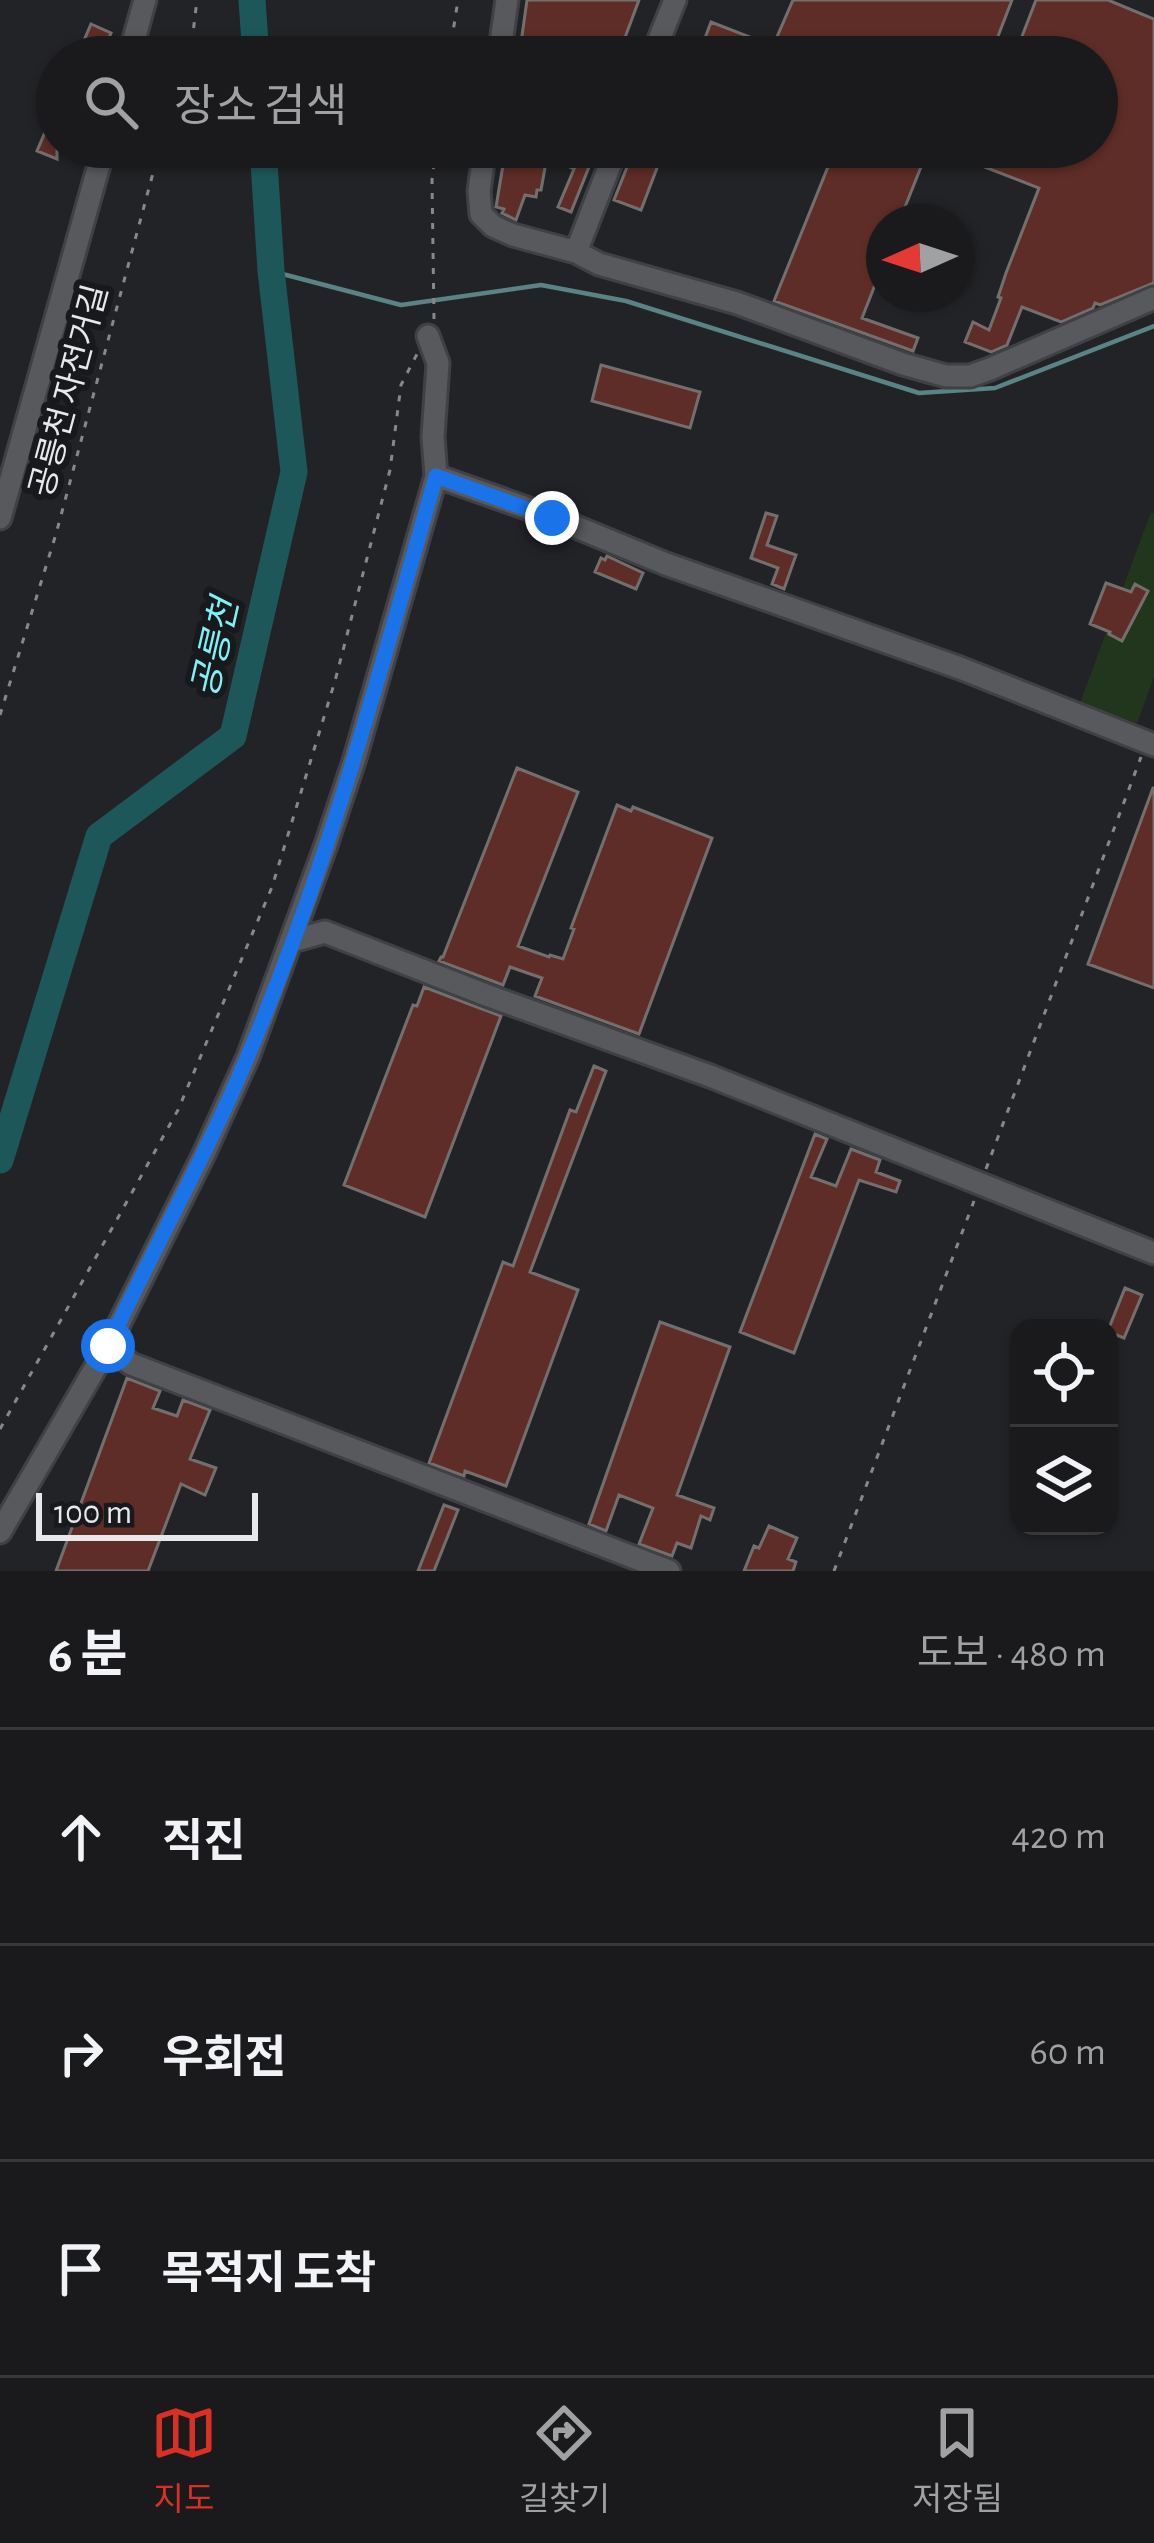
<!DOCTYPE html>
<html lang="ko">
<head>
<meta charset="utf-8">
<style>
	body { margin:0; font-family:"Alegreya Sans","Noto Sans KR",sans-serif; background:#272729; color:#f1f3f6 }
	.controls { position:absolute; right:36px; bottom:36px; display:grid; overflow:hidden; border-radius:24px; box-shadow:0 3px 9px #0004 }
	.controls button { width:108px; height:108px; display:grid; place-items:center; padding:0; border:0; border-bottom:3px solid #38383b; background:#1a1a1c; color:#f1f3f6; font:60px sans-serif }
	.compass { position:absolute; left:866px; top:204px; width:108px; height:108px; border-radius:50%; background:#1a1a1c; box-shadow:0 3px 9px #0004; rotate:267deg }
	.scale { position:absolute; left:36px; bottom:30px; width:222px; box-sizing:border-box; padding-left:12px; border:6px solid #e8e8ea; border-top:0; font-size:33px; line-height:42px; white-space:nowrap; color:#e8e8ea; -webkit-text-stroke:9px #18191c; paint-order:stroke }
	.stop { position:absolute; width:36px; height:36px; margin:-27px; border:9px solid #1a73e8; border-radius:50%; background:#fff }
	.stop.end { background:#1a73e8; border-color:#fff; box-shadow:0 3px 12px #0008 }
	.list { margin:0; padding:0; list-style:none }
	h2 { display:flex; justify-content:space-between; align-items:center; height:156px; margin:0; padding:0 48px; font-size:51px }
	h2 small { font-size:39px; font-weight:400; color:#9fa1a3 }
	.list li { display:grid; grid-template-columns:78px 1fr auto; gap:36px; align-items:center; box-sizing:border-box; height:216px; padding:0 48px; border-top:3px solid #38383b }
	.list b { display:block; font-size:45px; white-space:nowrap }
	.list em { font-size:39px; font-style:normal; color:#9fa1a3 }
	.icon { flex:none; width:66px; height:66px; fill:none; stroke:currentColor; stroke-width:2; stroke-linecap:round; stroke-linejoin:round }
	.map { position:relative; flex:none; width:1154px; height:1571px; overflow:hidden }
	.search { position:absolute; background:#1a1a1c; box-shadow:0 3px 9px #0004; left:36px; right:36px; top:36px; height:132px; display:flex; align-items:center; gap:30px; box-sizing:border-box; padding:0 42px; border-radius:66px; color:#9fa1a3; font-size:45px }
	.sheet { height:804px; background:#1a1a1c }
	nav { display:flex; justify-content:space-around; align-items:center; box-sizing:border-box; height:168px; border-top:3px solid #38383b; background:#1a1a1c; font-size:33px; color:#9fa1a3 }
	nav a { display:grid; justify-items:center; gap:6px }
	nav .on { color:#d93025 }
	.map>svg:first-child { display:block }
</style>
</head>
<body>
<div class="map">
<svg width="1154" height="1571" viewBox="0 0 1154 1571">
	<rect width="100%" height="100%" fill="#222326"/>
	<path fill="#22351d" d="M1151,512L1154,513V677L1137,723L1080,703Z"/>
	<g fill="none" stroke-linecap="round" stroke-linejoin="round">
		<path stroke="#5b8285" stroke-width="4.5" d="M271,271L401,305L541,285L626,301L919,393L995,388L1154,326"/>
		<path stroke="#1e575a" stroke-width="27" d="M252,0L256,57
			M0,1160L99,836L233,736L294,472L271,271L263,147"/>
	</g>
	<path fill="#5e2d27" stroke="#746f6e" stroke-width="3" d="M527,0H639L623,43L635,48L632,57H519Z
		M793,0H1012L990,57H698L711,22L773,46Z
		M1036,0H1108L1154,19V283L1100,305L1095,303L1093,308L1061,322L1022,307L1007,345L991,352L965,342L973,322L989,330L1001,298L998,297L1006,273L1039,188L974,163L980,147H1097V57H1014Z
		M91,24L111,33L101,57H77Z
		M57,104V159L37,151Z
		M506,147H597L571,212L558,207L574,169L547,157L541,190H537L536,197L525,195L516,220L502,213L504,209L496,207Z
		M635,147H665L641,210L614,200Z
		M836,147H866L921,167L899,222H884V262L862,318L918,338L913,351L774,301Z
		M601,365L700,392L690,428L592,401Z
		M766,513L777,516L767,545L796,555L784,589L772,584L778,568L751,558Z
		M607,556L643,573L636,589L595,572L601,558L605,560Z
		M1106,583L1131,592L1135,584L1148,591L1122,641L1109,634L1110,632L1090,624Z
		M517,768L578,792L518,946L549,957L550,955L563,959L574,929L571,928L617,805L631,811L633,807L712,838L639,1034L535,996L542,978L510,967L503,985L439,961L441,957H443Z
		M1153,788H1154V988L1088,964Z
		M424,987L501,1016L425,1217L344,1185L413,1005L417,1006Z
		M594,1066L606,1071L530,1272L578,1290L506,1486L465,1471L464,1476L429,1463L503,1262L513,1266L570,1110L576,1112Z
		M815,1134L827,1139L811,1177L836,1186L851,1149L880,1160L876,1172L900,1181L896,1192L859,1180L794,1353L740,1332Z
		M1125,1288L1142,1295L1124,1338L1109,1332V1328Z
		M660,1322L730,1347L677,1495L714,1508L710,1520L701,1516L691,1548L677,1543L672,1556L639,1544L653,1508L619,1495L606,1531L589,1524Z
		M127,1378L160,1391L153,1408L177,1416L183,1400L210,1410L190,1459L216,1468L205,1495L181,1484L148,1571H56Z
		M444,1505L458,1510L434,1571H418Z
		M769,1526L797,1538L788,1559L796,1562L793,1571H744L754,1546L759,1548Z"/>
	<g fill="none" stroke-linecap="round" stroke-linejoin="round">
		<g stroke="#404144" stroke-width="27">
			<path id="minor" d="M129,57L145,0
				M499,57L507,0
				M652,57L675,0
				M485,147L479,191L481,214L493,226L513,235L576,252L599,264L737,303L903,364L946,376H970L990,369L1154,298
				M576,252L617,147
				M436,476L552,517L666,564L960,668L1154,745
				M0,518L104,147
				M292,941L325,932L486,995L710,1076L1154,1253
				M108,1346L131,1364L669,1571
				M0,1532L108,1346L204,1154L248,1057L326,845L355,758L436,476L433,437L438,363L428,336"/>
		</g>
		<path stroke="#88888b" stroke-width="3" stroke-dasharray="6 9" stroke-linecap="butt" d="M186,57L193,33L197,0
			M449,57L458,0
			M434,319L432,180L436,147
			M0,715L56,534L160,147
			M986,1169L1141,757
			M0,1429L178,1110L272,887L335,681L390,470L401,385L417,354
			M834,1571L974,1201"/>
		<use href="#minor" stroke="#58595d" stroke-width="21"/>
	</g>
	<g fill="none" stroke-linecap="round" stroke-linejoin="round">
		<path stroke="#1a73e8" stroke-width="15" d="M108,1346C153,1249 206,1156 247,1058C327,870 380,672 436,476L552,518"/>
	</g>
	<g text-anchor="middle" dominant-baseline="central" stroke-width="12" stroke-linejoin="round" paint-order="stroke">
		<g font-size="33" fill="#e8e8ea" stroke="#18191c">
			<text transform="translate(70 391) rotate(-75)">공릉천 자전거길</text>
		</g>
		<g font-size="36" font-style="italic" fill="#81f1f6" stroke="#18191c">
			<text transform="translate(216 648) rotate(-77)">공릉천</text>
		</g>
	</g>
</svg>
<div class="controls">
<button><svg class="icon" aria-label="locate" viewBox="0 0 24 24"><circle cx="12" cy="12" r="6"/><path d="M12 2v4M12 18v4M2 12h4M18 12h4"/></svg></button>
<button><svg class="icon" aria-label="layers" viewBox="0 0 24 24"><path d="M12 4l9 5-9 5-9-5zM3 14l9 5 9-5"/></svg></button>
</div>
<svg class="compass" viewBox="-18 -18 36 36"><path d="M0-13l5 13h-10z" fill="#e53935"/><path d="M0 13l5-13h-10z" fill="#9fa1a3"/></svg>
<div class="scale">100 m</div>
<div class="stop" style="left:108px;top:1346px"></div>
<div class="stop end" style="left:552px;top:518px"></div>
<div class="search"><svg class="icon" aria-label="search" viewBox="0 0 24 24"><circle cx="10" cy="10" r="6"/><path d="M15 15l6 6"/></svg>장소 검색</div>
</div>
<section class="sheet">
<h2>6 분<small>도보 · 480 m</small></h2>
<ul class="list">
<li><svg class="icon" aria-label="ahead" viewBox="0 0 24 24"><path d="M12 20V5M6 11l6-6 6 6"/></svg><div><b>직진</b></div><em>420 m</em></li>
<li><svg class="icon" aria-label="right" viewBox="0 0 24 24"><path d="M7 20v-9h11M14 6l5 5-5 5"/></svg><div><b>우회전</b></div><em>60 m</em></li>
<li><svg class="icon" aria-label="arrive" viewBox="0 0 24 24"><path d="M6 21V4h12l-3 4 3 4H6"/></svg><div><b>목적지 도착</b></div></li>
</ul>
</section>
<nav>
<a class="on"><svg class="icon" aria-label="map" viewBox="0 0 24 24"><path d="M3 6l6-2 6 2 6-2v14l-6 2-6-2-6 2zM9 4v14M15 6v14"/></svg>지도</a>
<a><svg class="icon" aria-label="directions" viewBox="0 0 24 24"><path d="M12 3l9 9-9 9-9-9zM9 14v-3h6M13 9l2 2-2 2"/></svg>길찾기</a>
<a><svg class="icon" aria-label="saved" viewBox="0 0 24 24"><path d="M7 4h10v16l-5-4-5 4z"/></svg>저장됨</a>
</nav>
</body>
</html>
